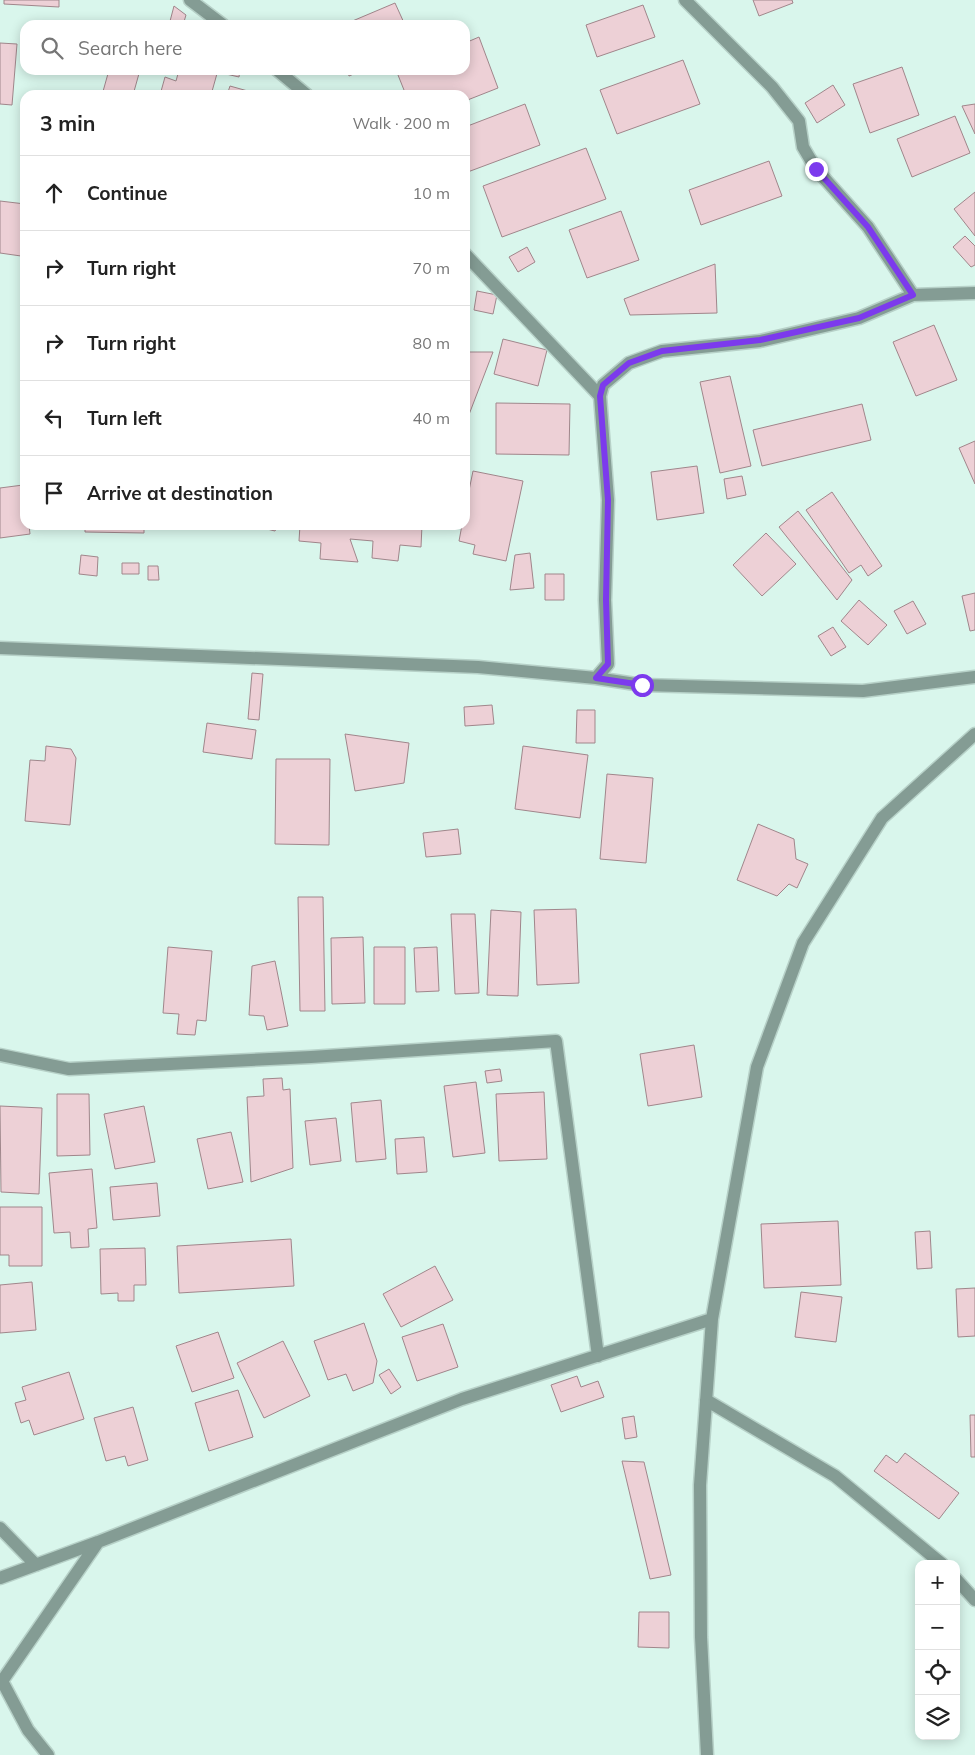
<!DOCTYPE html>
<html lang="en">
<head>
<meta charset="utf-8">
<style>
	body { margin:0; font-family:Mulish,sans-serif; background:#f6f6f6; color:#222 }
	.controls { position:absolute; right:15px; bottom:15px; display:grid; overflow:hidden; border-radius:10px; box-shadow:0 2px 12px #0003 }
	.controls button { width:45px; height:45px; display:grid; place-items:center; padding:0; border:0; border-bottom:1px solid #e0e0e0; background:#fff; color:#222; font:25px sans-serif }
	.stop { position:absolute; width:15px; height:15px; margin:-11px; border:4px solid #7c3aed; border-radius:50%; background:#fff }
	.stop.end { background:#7c3aed; border-color:#fff; box-shadow:0 1px 5px #0008 }
	.list { margin:0; padding:0; list-style:none }
	h2 { display:flex; justify-content:space-between; align-items:center; height:65px; margin:0; padding:0 20px; font-size:21px }
	h2 small { font-size:16px; font-weight:400; color:#767676 }
	.list li { display:grid; grid-template-columns:32px 1fr auto; gap:15px; align-items:center; box-sizing:border-box; height:75px; padding:0 20px; border-top:1px solid #e0e0e0 }
	.list b { display:block; font-size:19px; white-space:nowrap }
	.list em { font-size:16px; font-style:normal; color:#767676 }
	.icon { flex:none; width:28px; height:28px; fill:none; stroke:currentColor; stroke-width:2; stroke-linecap:round; stroke-linejoin:round }
	.map { position:relative; flex:none; width:975px; height:1755px; overflow:hidden }
	.search { position:absolute; background:#fff; box-shadow:0 2px 12px #0003; left:20px; top:20px; width:450px; height:55px; display:flex; align-items:center; gap:12px; box-sizing:border-box; padding:0 18px; border-radius:15px; color:#767676; font-size:19px }
	.panel { position:absolute; background:#fff; box-shadow:0 2px 12px #0003; left:20px; top:90px; width:450px; height:440px; border-radius:15px }
	.map>svg:first-child { display:block }
</style>
</head>
<body>
<div class="map">
<svg width="975" height="1755" viewBox="0 0 975 1755">
	<rect width="100%" height="100%" fill="#d9f6ec"/>
	<path fill="#edd0d6" stroke="#a0868b" d="M4,0H59V7L4,4Z
		M753,0H792L793,3L759,16Z
		M395,3L405,25H343Z
		M643,5L655,37L597,57L586,25Z
		M174,6L186,15L183,25H169Z
		M479,37L498,88L465,101V95H406L396,70H465V43Z
		M0,43L17,44L12,105L0,104Z
		M683,60L700,104L617,134L600,90Z
		M902,67L919,115L870,133L853,84Z
		M109,70H140L133,95H102Z
		M179,70H218L211,95H160L165,77L176,81Z
		M226,70H240L239,77L226,74Z
		M347,70H363L349,76Z
		M833,85L845,105L817,123L805,103Z
		M230,86L262,95H227Z
		M525,104L540,145L465,173V127Z
		M975,104V134L962,106Z
		M955,116L970,153L912,177L897,139Z
		M586,148L606,199L502,237L483,186Z
		M769,161L782,196L701,225L689,190Z
		M975,192V236L954,209Z
		M0,201L25,204L21,256L0,253Z
		M621,211L639,260L587,278L569,230Z
		M965,236L975,246V265L971,267L953,247Z
		M527,247L535,262L518,272L509,257Z
		M715,264L717,313L630,315L624,299Z
		M477,291L497,295L493,314L474,310Z
		M934,325L957,380L916,396L893,342Z
		M503,339L547,350L538,386L494,374Z
		M465,352H493L465,425Z
		M730,376L751,466L720,473L700,382Z
		M496,403L570,404L569,455L496,454Z
		M862,404L871,440L762,466L753,430Z
		M975,441V484L959,448Z
		M697,466L704,513L657,520L651,472Z
		M473,471L523,481L506,561L473,554L475,545L459,541L462,525H465V510Z
		M742,476L746,495L727,499L724,479Z
		M23,485L25,525H29L30,534L0,538V488Z
		M832,492L882,566L868,576L861,565L849,573L806,510Z
		M798,511L852,580L837,600L779,527Z
		M85,525H144V533L85,532Z
		M251,525H278L275,531Z
		M300,525H422L421,547L400,545L398,561L372,558L373,541L350,539L358,562L320,559L321,543L299,541Z
		M766,533L796,564L762,596L733,565Z
		M530,553L534,588L510,590L515,555Z
		M81,555L98,557L97,576L79,574Z
		M122,563H139V574H122Z
		M148,566H158L159,580H148Z
		M545,574H564V600H545Z
		M975,593V630L970,631L962,596Z
		M859,600L887,625L868,645L841,621Z
		M913,601L926,624L907,634L894,611Z
		M833,627L846,647L831,656L818,636Z
		M252,673L263,674L259,720L248,719Z
		M492,705L494,724L465,726L464,707Z
		M577,710H595V743H576Z
		M207,723L256,730L252,759L203,752Z
		M345,734L409,743L404,783L355,791Z
		M46,746L71,749L76,758L70,825L25,821L30,760L45,761Z
		M523,746L588,755L580,818L515,809Z
		M276,759H330L329,845L275,844Z
		M607,774L653,778L646,863L600,859Z
		M758,824L794,839L796,859L808,864L797,888L789,884L777,896L737,880Z
		M458,829L461,854L426,857L423,833Z
		M298,897H323L325,1011H300Z
		M576,909L579,983L537,985L534,910Z
		M491,910L521,912L518,996L487,995Z
		M451,914H475L479,993L455,994Z
		M363,937L365,1003L332,1004L331,938Z
		M168,947L212,951L206,1021L197,1020L195,1035L177,1034L179,1014L163,1013Z
		M374,947H405V1004H374Z
		M437,947L439,991L416,992L414,948Z
		M275,961L288,1026L267,1030L264,1016L249,1015L252,966Z
		M694,1045L702,1097L648,1106L640,1054Z
		M500,1069L502,1081L487,1083L485,1071Z
		M282,1078L283,1090L290,1089L293,1168L251,1182L247,1097L264,1096L263,1079Z
		M476,1082L485,1153L453,1157L444,1086Z
		M544,1092L547,1159L499,1161L496,1094Z
		M57,1094H89L90,1155L57,1156Z
		M381,1100L386,1159L356,1162L351,1103Z
		M0,1106L42,1108L39,1194L1,1192Z
		M144,1106L155,1162L115,1169L104,1114Z
		M336,1118L341,1161L310,1165L305,1121Z
		M231,1132L243,1182L208,1189L197,1139Z
		M424,1137L427,1172L397,1174L395,1139Z
		M92,1169L97,1228L88,1229L89,1247L71,1248L70,1232L54,1233L49,1173Z
		M157,1183L160,1216L113,1220L110,1187Z
		M0,1207H42V1266H9V1255H0Z
		M838,1221L841,1285L764,1288L761,1224Z
		M930,1231L932,1268L917,1269L915,1232Z
		M291,1239L294,1286L179,1293L177,1246Z
		M145,1248L146,1285H134V1301H118V1293L101,1294L100,1249Z
		M435,1266L453,1300L401,1327L383,1294Z
		M32,1282L36,1330L0,1333V1285Z
		M975,1288V1336L958,1337L956,1289Z
		M801,1292L842,1297L836,1342L795,1337Z
		M364,1323L377,1361L373,1383L353,1391L346,1374L328,1380L314,1341Z
		M443,1324L458,1367L417,1381L402,1337Z
		M218,1332L234,1378L192,1392L176,1346Z
		M283,1341L310,1396L264,1418L237,1363Z
		M389,1369L401,1387L391,1394L379,1375Z
		M69,1372L84,1419L34,1435L29,1420L21,1423L15,1403L26,1400L22,1387Z
		M577,1376L581,1387L598,1381L604,1397L561,1412L551,1385Z
		M238,1390L253,1437L209,1451L195,1403Z
		M133,1407L148,1460L128,1466L125,1456L106,1461L94,1418Z
		M970,1415H975V1457H971Z
		M634,1416L637,1437L625,1439L622,1418Z
		M905,1453L959,1493L939,1519L874,1471L886,1455L897,1463Z
		M622,1461L644,1462L671,1575L650,1579Z
		M639,1612H669V1648L638,1647Z"/>
	<g fill="none" stroke-linecap="round" stroke-linejoin="round">
		<g stroke="#b7d1c8" stroke-width="15">
			<path id="minor" d="M190,0L223,25
				M685,0L772,87L799,121L803,147L816,169L868,227L913,295
				M277,70L307,95
				M465,254L600,396
				M0,648L478,667L596,678L642,685L863,691L975,677
				M596,678L608,664L605,600L608,500L600,396L603,385L629,363L662,351L760,341L859,318L913,295L975,293
				M0,1055L69,1069L311,1057L556,1041L598,1356
				M706,1400L835,1476L942,1564
				M0,1528L36,1565
				M0,1578L98,1542
				M956,1579L975,1600
				M2,1681L28,1730L48,1755
				M0,1684L98,1542L462,1399L712,1319
				M707,1755L701,1637L700,1485L712,1319L757,1067L803,943L882,818L975,734"/>
		</g>
		<use href="#minor" stroke="#849c94" stroke-width="12"/>
	</g>
	<g fill="none" stroke-linecap="round" stroke-linejoin="round">
		<path stroke="#7c3aed" stroke-width="6" d="M642,685L596,678L608,664L606,600L608,500L600,396L603,385L629,363L662,351L760,340L859,318L913,295L868,227L816,169"/>
	</g>
</svg>
<div class="controls">
<button>+</button>
<button>−</button>
<button><svg class="icon" aria-label="locate" viewBox="0 0 24 24"><circle cx="12" cy="12" r="6"/><path d="M12 2v4M12 18v4M2 12h4M18 12h4"/></svg></button>
<button><svg class="icon" aria-label="layers" viewBox="0 0 24 24"><path d="M12 4l9 5-9 5-9-5zM3 14l9 5 9-5"/></svg></button>
</div>
<div class="stop" style="left:642px;top:685px"></div>
<div class="stop end" style="left:816px;top:169px"></div>
<div class="search"><svg class="icon" aria-label="search" viewBox="0 0 24 24"><circle cx="10" cy="10" r="6"/><path d="M15 15l6 6"/></svg>Search here</div>
<section class="panel">
<h2>3 min<small>Walk · 200 m</small></h2>
<ul class="list">
<li><svg class="icon" aria-label="ahead" viewBox="0 0 24 24"><path d="M12 20V5M6 11l6-6 6 6"/></svg><div><b>Continue</b></div><em>10 m</em></li>
<li><svg class="icon" aria-label="right" viewBox="0 0 24 24"><path d="M7 20v-9h11M14 6l5 5-5 5"/></svg><div><b>Turn right</b></div><em>70 m</em></li>
<li><svg class="icon" aria-label="right" viewBox="0 0 24 24"><path d="M7 20v-9h11M14 6l5 5-5 5"/></svg><div><b>Turn right</b></div><em>80 m</em></li>
<li><svg class="icon" aria-label="left" viewBox="0 0 24 24"><path d="M17 20v-9H6M10 6l-5 5 5 5"/></svg><div><b>Turn left</b></div><em>40 m</em></li>
<li><svg class="icon" aria-label="arrive" viewBox="0 0 24 24"><path d="M6 21V4h12l-3 4 3 4H6"/></svg><div><b>Arrive at destination</b></div></li>
</ul>
</section>
</div>
</body>
</html>
